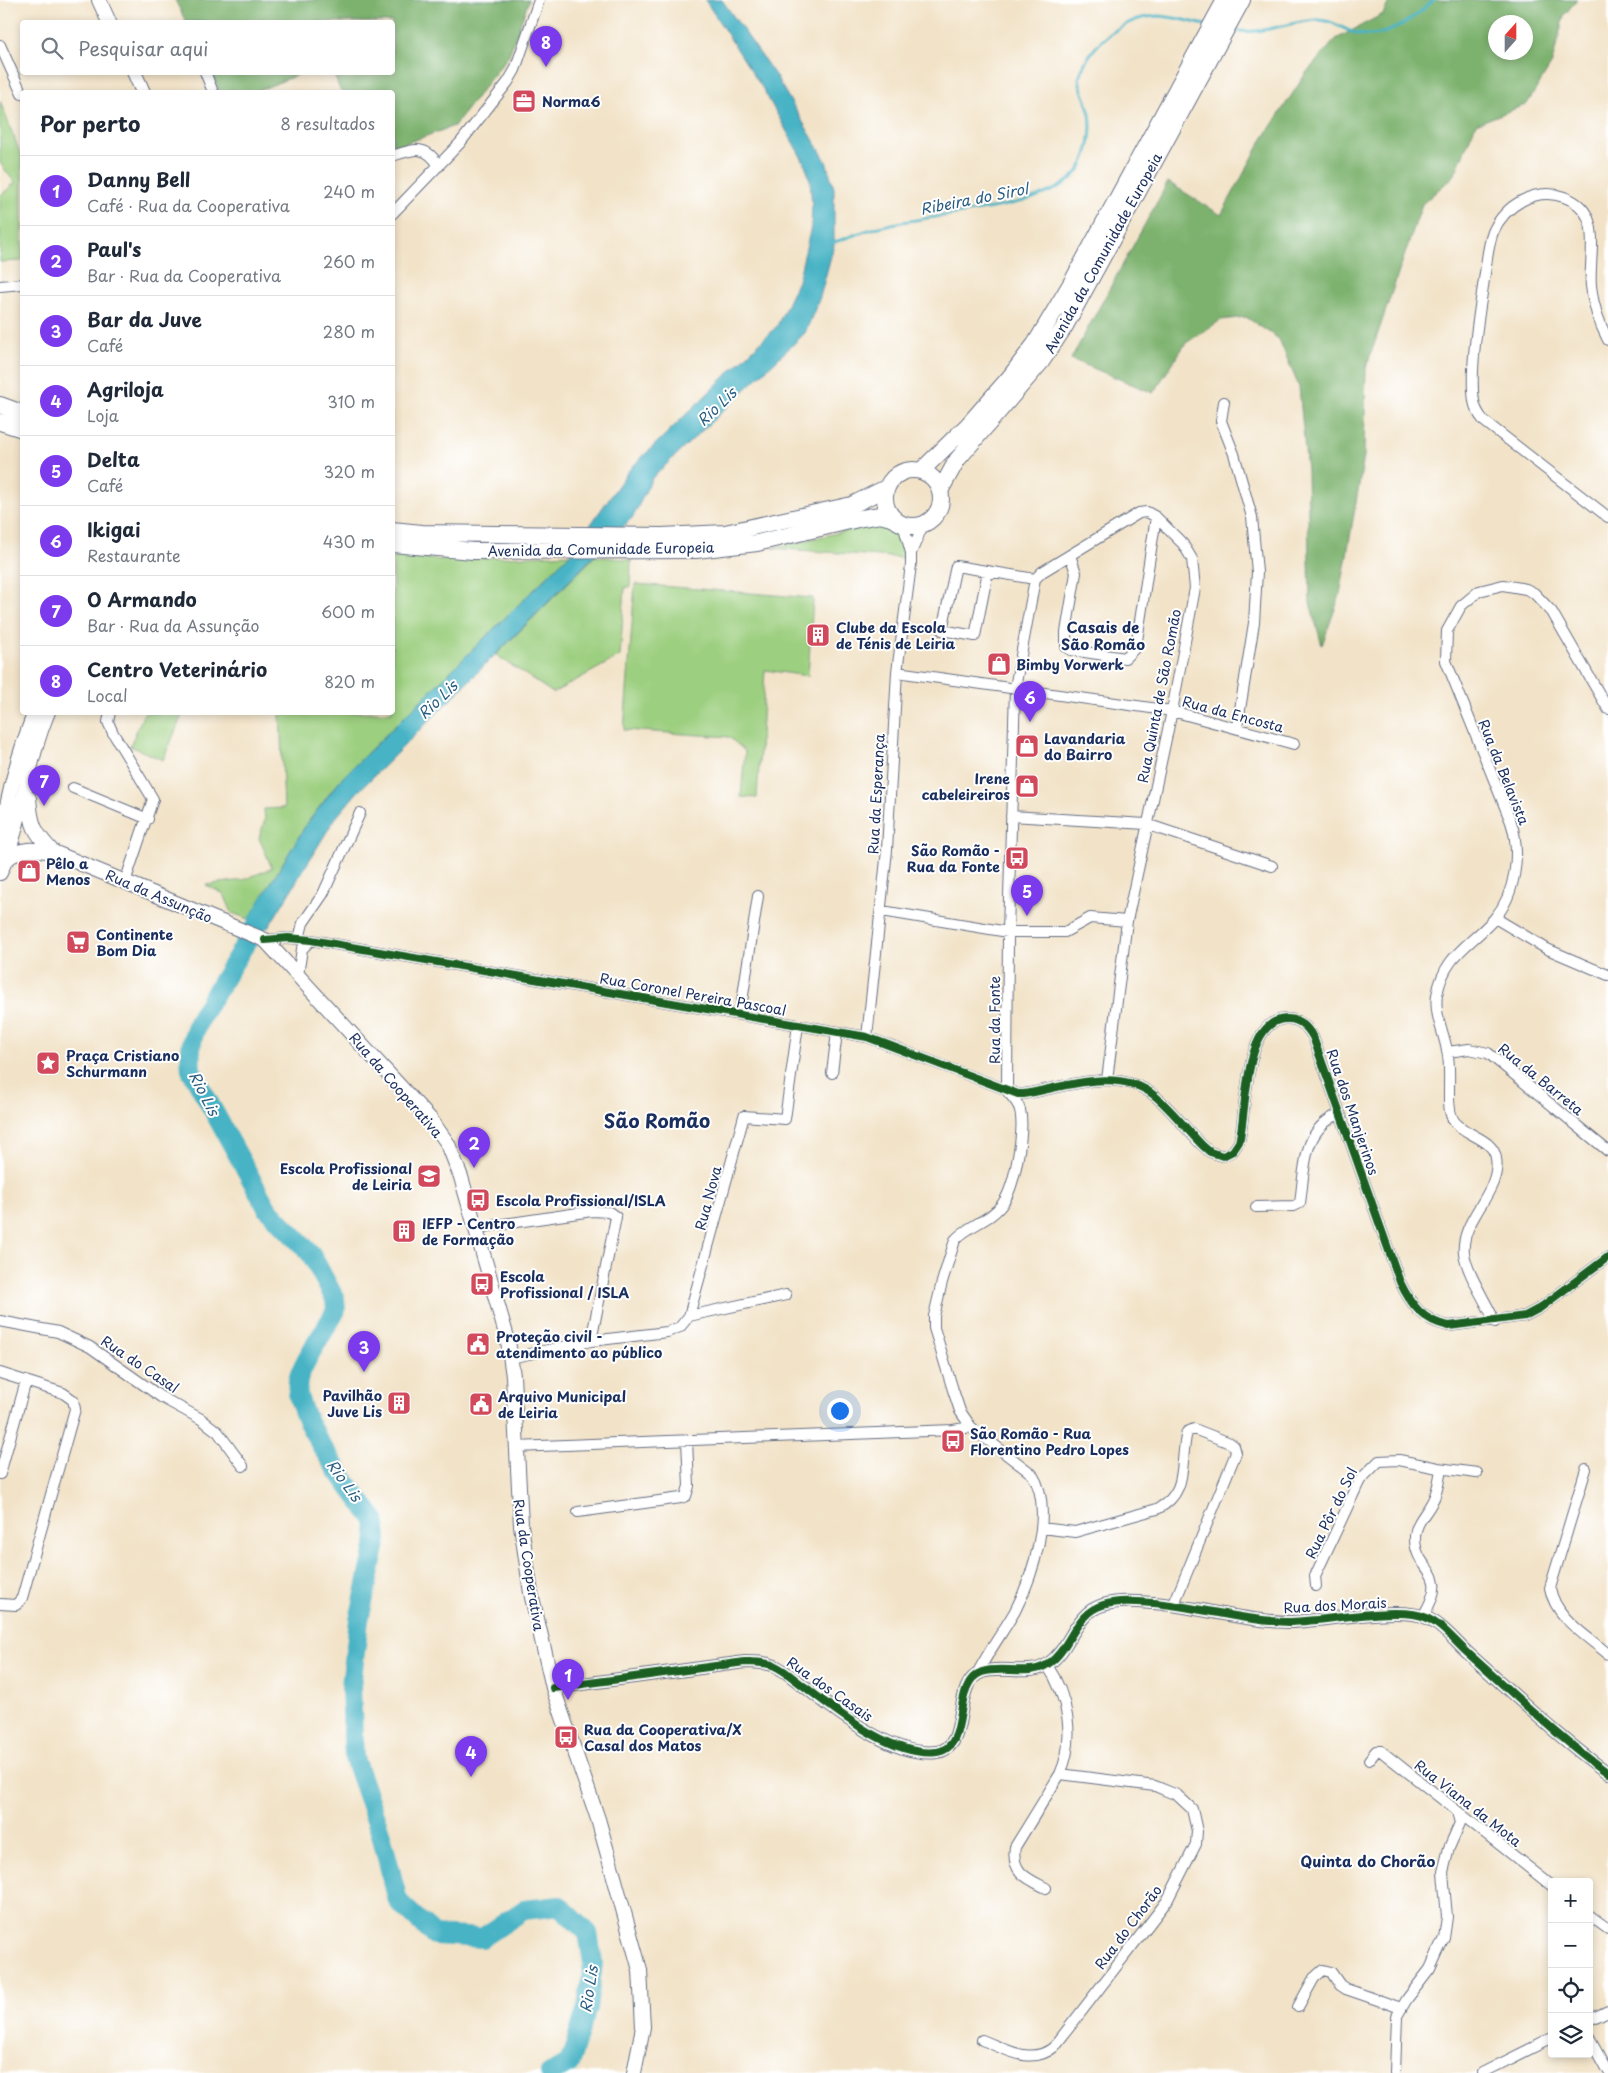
<!DOCTYPE html>
<html lang="pt">
<head>
<meta charset="utf-8">
<style>
	body { margin:0; font-family:"Playpen Sans",sans-serif; background:#f6f6f7; color:#1f2937 }
	.controls { position:absolute; right:15px; bottom:15px; display:grid; overflow:hidden; border-radius:5px; box-shadow:0 2px 8px #0003 }
	.controls button { width:45px; height:45px; display:grid; place-items:center; padding:0; border:0; border-bottom:1px solid #e0e1e3; background:#fff; color:#1f2937; font:25px sans-serif }
	.compass { position:absolute; left:1488px; top:15px; width:45px; height:45px; border-radius:50%; background:#fff; box-shadow:0 2px 8px #0003; rotate:21deg }
	.you { position:absolute; left:839px; top:1410px; width:18px; height:18px; margin:-12px; border:4px solid #fff; border-radius:50%; background:#1a73e8; box-shadow:0 0 0 8px #1a73e833 }
	.badge { display:grid; place-items:center; width:32px; height:32px; border-radius:50%; background:#7c3aed; color:#fff; font-size:16px; font-weight:700 }
	.pin { position:absolute; translate:-50% -41px; filter:drop-shadow(0 1px 2px #0008) }
	.pin::after { content:''; position:absolute; top:26px; width:18px; height:15px; background:inherit; clip-path:polygon(0 0,100% 0,50% 100%) }
	.list { margin:0; padding:0; list-style:none }
	h2 { display:flex; justify-content:space-between; align-items:center; height:65px; margin:0; padding:0 20px; font-size:21px }
	h2 small { font-size:16px; font-weight:400; color:#747a83 }
	.list li { display:grid; grid-template-columns:32px 1fr auto; gap:15px; align-items:center; box-sizing:border-box; height:70px; padding:0 20px; border-top:1px solid #e0e1e3 }
	.list b { display:block; font-size:19px; white-space:nowrap }
	.list p { margin:0; font-size:16px; white-space:nowrap; color:#747a83 }
	.list em { font-size:16px; font-style:normal; color:#747a83 }
	.icon { flex:none; width:28px; height:28px; fill:none; stroke:currentColor; stroke-width:2; stroke-linecap:round; stroke-linejoin:round }
	.map { position:relative; flex:none; width:1608px; height:2073px; overflow:hidden }
	.search { position:absolute; background:#fff; box-shadow:0 2px 8px #0003; left:20px; top:20px; width:375px; height:55px; display:flex; align-items:center; gap:12px; box-sizing:border-box; padding:0 18px; border-radius:5px; color:#747a83; font-size:19px }
	.panel { position:absolute; background:#fff; box-shadow:0 2px 8px #0003; left:20px; top:90px; width:375px; height:625px; border-radius:5px }
	.map>svg:first-child { display:block }
</style>
</head>
<body>
<div class="map">
<svg width="1608" height="2073" viewBox="0 0 1608 2073">
	<rect width="100%" height="100%" fill="#fff"/>
	<filter id="ink" filterUnits="userSpaceOnUse"><feTurbulence type="fractalNoise" baseFrequency=".02" numOctaves="2"/><feDisplacementMap in="SourceGraphic" scale="10" xChannelSelector="R" yChannelSelector="G"/><feConvolveMatrix kernelMatrix="1 2 1 2 8 2 1 2 1" color-interpolation-filters="sRGB"/></filter>
	<filter id="wash" filterUnits="userSpaceOnUse"><feTurbulence type="fractalNoise" baseFrequency=".0096" numOctaves="4" result="noise"/><feDisplacementMap in="SourceGraphic" scale="20" xChannelSelector="R" yChannelSelector="G"/><feGaussianBlur stdDeviation="1.12" result="paint"/><feColorMatrix in="noise" values="0 0 0 0 0 0 0 0 0 0 0 0 0 0 0 0 0 1.4 0 .05"/><feComposite in="paint" operator="in"/></filter>
	<g filter="url(#wash)">
		<rect width="100%" height="100%" fill="#f2e3c8"/>
		<path fill="#9ccf7f" stroke="#5c7f6e" d="M0,101L22,158V261L0,262V196L15,183L0,163Z
			M875,524C894,528 901,540 905,558L773,548Z
			M393,554L442,560L570,554L340,780L306,825L249,919L232,913L224,894L206,885L243,880L272,868L259,838L265,820L264,809L284,808L280,713L392,712Z
			M595,556L631,560L630,587H625L620,656L553,693L496,655Z
			M635,584L813,598L808,676L765,670L757,798L741,797L745,751L729,737L624,730Z
			M144,713H183L163,760L130,746Z"/>
		<path fill="#7db26e" stroke="#4c7066" fill-rule="evenodd" d="M175,0H529L509,55L454,126L393,148L392,92H341L333,73L392,72V22H186Z
			M1390,0H1577L1564,15L1552,63L1527,104L1476,124L1454,176L1422,204L1366,368L1364,456L1340,595L1322,645L1310,603L1307,471L1299,387L1279,339L1246,317L1221,320L1186,343L1153,393L1071,359L1168,182L1221,215L1261,142L1306,73L1336,39L1383,14ZM1526,22V52H1496V22Z
			M211,73H302L255,92H220Z"/>
		<path fill="#47b3c5" stroke="#317192" d="M705,0H722L775,75L826,161L834,188V245L820,297L805,333L652,478L633,517L355,795L334,820L268,928L249,919L306,825L340,780L570,554L629,470L777,326L798,281L811,227L812,206L810,180L805,164L763,89Z"/>
		<g fill="none" stroke-linecap="round" stroke-linejoin="round">
			<path stroke="#47b3c5" stroke-width="3" d="M1232,30C1262,36 1286,22 1316,20C1330,19 1339,27 1352,32C1382,44 1413,19 1434,0
				M832,243C849,237 866,230 883,226C931,213 1062,212 1083,163C1090,147 1094,124 1088,107C1085,97 1081,89 1079,79C1087,46 1122,18 1156,16C1173,16 1191,22 1206,25"/>
			<path stroke="#47b3c5" stroke-width="20" d="M272,900L200,1018C192,1036 189,1050 191,1070L267,1208L311,1254L335,1299L336,1310C326,1330 302,1361 298,1381C291,1415 354,1493 375,1520L377,1539L359,1620L351,1686L354,1758L381,1834L398,1901L434,1935L482,1938L524,1910L560,1906L588,1933L593,1963L587,2008L569,2064L550,2073"/>
		</g>
	</g>
	<g filter="url(#ink)">
		<g fill="none" stroke-linecap="round" stroke-linejoin="round">
			<g stroke="#666e83" stroke-width="12">
				<path id="minor" d="M0,45L22,94
					M205,72L213,92
					M392,156C414,149 426,144 439,166
					M392,214L460,143L508,82L515,70L539,0
					M0,286L22,284
					M1608,340C1599,323 1593,306 1591,286C1588,255 1605,211 1564,197C1535,187 1505,205 1493,232C1488,245 1487,260 1485,273C1480,308 1469,368 1474,401C1475,409 1479,415 1484,421L1608,517
					M1224,402L1221,421L1234,454L1252,517L1257,572L1254,623L1237,728
					M911,553L923,525
					M1070,555L1076,573L1066,632V647L1071,650L1125,658L1136,647L1156,517
					M988,571L975,636L942,630L956,566L1035,579L1042,572L1139,513L1147,512L1156,517L1183,544L1192,559L1195,588L1172,711L1127,921L1107,1080
					M897,672L1172,711L1294,744
					M110,712L108,722L113,733L153,799L125,882
					M73,788L148,819
					M1011,816L1146,824L1272,866
					M882,911L1008,932H1065L1090,918L1127,921
					M1495,918L1547,949L1608,975
					M299,939L303,923L323,894L360,813
					M265,940L288,938L311,940L867,1037L1018,1094H1024C1065,1087 1118,1066 1155,1096C1172,1110 1187,1130 1203,1146L1210,1152L1223,1156L1233,1151L1239,1142C1247,1112 1243,1020 1286,1019C1299,1018 1307,1026 1313,1037L1400,1282C1411,1305 1423,1321 1449,1326L1525,1316L1540,1308L1608,1257
					M298,975L302,949L311,940
					M740,1015L758,896
					M867,1037L887,850L897,672L911,565V553L903,524
					M1448,1052L1469,1049L1488,1053L1608,1151
					M832,1073L837,1032
					M1256,1207L1294,1206L1300,1203C1305,1168 1302,1130 1339,1114
					M476,1228L592,1211L609,1212L616,1217L591,1341L510,1358
					M689,1316L786,1295
					M0,1321L58,1332L90,1347L161,1397L201,1419L218,1432L243,1466
					M1495,1322C1486,1301 1467,1274 1464,1253C1460,1219 1502,1192 1496,1158C1493,1138 1465,1136 1454,1121C1448,1113 1449,1099 1449,1088C1449,1076 1450,1062 1447,1051C1444,1032 1434,1015 1437,995C1444,955 1470,946 1494,919C1516,894 1521,852 1511,822L1446,661L1447,631L1461,606L1479,591L1503,585L1526,589L1534,593L1552,612L1608,709
					M591,1341L667,1332L680,1327L689,1316L744,1116L785,1119L798,1025
					M0,1373L63,1393L73,1400L75,1409L22,1598L16,1605L0,1604
					M515,1447L953,1430L971,1427
					M1586,1469L1550,1588C1555,1618 1587,1636 1608,1654
					M0,1474L26,1381
					M578,1512L681,1498L686,1496L689,1486L687,1440
					M1041,1528L1075,1532L1157,1509C1190,1493 1179,1462 1187,1432L1194,1429L1230,1443L1234,1446L1236,1453L1174,1604
					M1316,1586L1315,1576L1360,1480L1379,1461L1399,1460L1438,1468L1477,1473
					M1423,1616C1453,1567 1414,1575 1415,1536C1416,1522 1426,1514 1432,1502C1438,1492 1439,1480 1441,1469
					M977,1674C988,1652 1003,1632 1015,1611C1033,1576 1055,1509 1032,1474L971,1427L960,1411L953,1390L934,1328V1316L942,1282L955,1240C968,1225 992,1220 1003,1203C1015,1186 1025,1130 1020,1110C1018,1102 1012,1097 1007,1091L1008,932L1015,688L1035,579
					M1369,1760L1376,1751H1381L1552,1886
					M1046,1888C1026,1878 1011,1872 1015,1847L1060,1774
					M1589,1915L1608,1929
					M1298,2007L1314,1978L1323,1970L1331,1972L1340,1985L1346,1989L1401,2008
					M1589,2020L1608,2011
					M1589,2038L1608,2072
					M982,2040C1006,2049 1031,2066 1054,2047L1167,1901L1196,1844L1197,1831L1192,1809L1177,1795L1167,1791L1155,1786L1060,1774C1076,1739 1068,1696 1047,1665
					M1395,2073L1397,2016L1407,1999L1430,1969L1444,1938L1447,1917L1443,1872L1449,1848L1460,1823L1457,1812
					M1482,2073L1552,2038"/>
			</g>
			<g stroke="#666e83" stroke-width="14">
				<path id="tertiary" d="M553,1688L745,1662C755,1662 765,1662 775,1666C786,1671 795,1680 805,1687C838,1712 893,1758 937,1752C972,1747 950,1683 982,1672C1002,1665 1029,1677 1048,1664C1071,1649 1074,1613 1103,1605C1120,1600 1138,1602 1154,1603C1199,1607 1243,1621 1288,1622C1321,1622 1400,1605 1427,1618C1444,1626 1456,1643 1470,1655C1515,1695 1559,1738 1608,1773"/>
			</g>
			<g stroke="#666e83" stroke-width="16">
				<path id="secondary" d="M99,0L109,22
					M134,72L143,92
					M29,798C31,825 34,832 53,852
					M0,860C3,811 17,758 35,712
					M6,860C20,847 34,849 53,852L265,940L431,1120L448,1144L461,1177L508,1341L513,1376L521,1525L531,1593L553,1688L598,1819L640,1970L643,2027L634,2073
					M0,873C23,821 26,764 48,712"/>
			</g>
			<g stroke="#666e83" stroke-width="18">
				<path id="primary" d="M0,405L22,413
					M0,422L22,429
					M885 498a28 28 0 1 1 56 0a28 28 0 1 1-56 0Z
					M921,471L968,425L1010,377L1035,344L1073,280L1225,0
					M940,491L957,460L1041,362L1065,326L1242,0
					M392,530L422,533L662,536L725,533L852,505L886,488
					M392,544L473,551L696,550L757,543L862,518L880,515L895,519"/>
			</g>
			<use href="#minor" stroke="#fff" stroke-width="10"/>
			<use href="#tertiary" stroke="#fff" stroke-width="12"/>
			<use href="#secondary" stroke="#fff" stroke-width="14"/>
			<use href="#primary" stroke="#fff" stroke-width="16"/>
			<g stroke="#fff" stroke-width="11">
				<path id="cycleway" d="M265,940L288,938L311,940L867,1037L1018,1094H1024C1065,1087 1118,1066 1155,1096C1172,1110 1187,1130 1203,1146L1210,1152L1223,1156L1233,1151L1239,1142C1247,1112 1243,1020 1286,1019C1299,1018 1307,1026 1313,1037L1400,1282C1411,1305 1423,1321 1449,1326L1525,1316L1540,1308L1608,1257
					M553,1688L745,1662C755,1662 765,1662 775,1666C786,1671 795,1680 805,1687C838,1712 893,1758 937,1752C972,1747 950,1683 982,1672C1002,1665 1029,1677 1048,1664C1071,1649 1074,1613 1103,1605C1120,1600 1138,1602 1154,1603C1199,1607 1243,1621 1288,1622C1321,1622 1400,1605 1427,1618C1444,1626 1456,1643 1470,1655C1515,1695 1559,1738 1608,1773"/>
			</g>
			<use href="#cycleway" stroke="#1b5e20" stroke-width="8"/>
		</g>
	</g>
	<defs>
		<g id="office-square" transform="scale(1.25)"><rect x="-9" y="-9" width="18" height="18" rx="4" fill="#d1495b" stroke="#fff"/><path d="M-6-3h4V-5.5h4V-3h4V5H-6ZM-1-4.5V-3h2v-1.5ZM-6 0V1H6V0Z" fill="#fff"/></g>
		<g id="building-square" transform="scale(1.25)"><rect x="-9" y="-9" width="18" height="18" rx="4" fill="#d1495b" stroke="#fff"/><path d="M-4-6H4V6H1V3H-1V6H-4ZM-2.5-4.3h1.7v1.8h-1.7ZM.8-4.3h1.7v1.8H.8ZM-2.5-1h1.7V.8h-1.7ZM.8-1h1.7V.8H.8Z" fill="#fff"/></g>
		<g id="shop-square" transform="scale(1.25)"><rect x="-9" y="-9" width="18" height="18" rx="4" fill="#d1495b" stroke="#fff"/><path d="M-5-2.5h2.3a2.7 3.5 0 0 1 5.4 0H5L5.5 6h-11ZM-1.5-2.5h3a1.5 2.3 0 0 0-3 0Z" fill="#fff"/></g>
		<g id="bus-square" transform="scale(1.25)"><rect x="-9" y="-9" width="18" height="18" rx="4" fill="#d1495b" stroke="#fff"/><path d="M-5-6H5V4H4V6H2V4H-2V6H-4V4H-5ZM-3.5-4V0h7V-4ZM-3.5 1.2v1.5H-2V1.2ZM2 1.2v1.5H3.5V1.2Z" fill="#fff"/></g>
		<g id="supermarket-square" transform="scale(1.25)"><rect x="-9" y="-9" width="18" height="18" rx="4" fill="#d1495b" stroke="#fff"/><path d="M-6-5.5h2.5l.6 2H6L4.5 2H-2.5L-4.4-4H-6ZM-1.5 3.2a1.3 1.3 0 1 0 .1 0ZM3 3.2a1.3 1.3 0 1 0 .1 0Z" fill="#fff"/></g>
		<g id="sight-square" transform="scale(1.25)"><rect x="-9" y="-9" width="18" height="18" rx="4" fill="#d1495b" stroke="#fff"/><path d="M0-6L1.8-2.2L6-1.7L2.9 1.2L3.7 5.4L0 3.3L-3.7 5.4L-2.9 1.2L-6-1.7L-1.8-2.2Z" fill="#fff"/></g>
		<g id="school-square" transform="scale(1.25)"><rect x="-9" y="-9" width="18" height="18" rx="4" fill="#d1495b" stroke="#fff"/><path d="M0-5L7-2L0 1L-7-2ZM-4 1L0 2.5L4 1V4Q0 6-4 4Z" fill="#fff"/></g>
		<g id="civic-square" transform="scale(1.25)"><rect x="-9" y="-9" width="18" height="18" rx="4" fill="#d1495b" stroke="#fff"/><path d="M-.6-6.5H3V-4.5H.6V-3L4-1V1h2V6H-6V1h2V-1L-.6-3ZM-1.2 2.5V6h2.4V2.5Z" fill="#fff"/></g>
	</defs>
	<g fill-rule="evenodd">
		<use href="#office-square" x="524" y="101"/>
		<use href="#building-square" x="818" y="635"/>
		<use href="#shop-square" x="999" y="664"/>
		<use href="#shop-square" x="1027" y="746"/>
		<use href="#shop-square" x="1027" y="786"/>
		<use href="#bus-square" x="1017" y="858"/>
		<use href="#shop-square" x="29" y="871"/>
		<use href="#supermarket-square" x="78" y="942"/>
		<use href="#sight-square" x="48" y="1063"/>
		<use href="#school-square" x="429" y="1176"/>
		<use href="#bus-square" x="478" y="1200"/>
		<use href="#building-square" x="404" y="1231"/>
		<use href="#bus-square" x="482" y="1284"/>
		<use href="#civic-square" x="478" y="1344"/>
		<use href="#building-square" x="399" y="1403"/>
		<use href="#civic-square" x="481" y="1404"/>
		<use href="#bus-square" x="953" y="1441"/>
		<use href="#bus-square" x="566" y="1737"/>
	</g>
	<g text-anchor="middle" dominant-baseline="central" stroke-width="4" stroke-linejoin="round" paint-order="stroke">
		<g font-size="14" font-weight="bold" fill="#1b2f5e" stroke="#fff" text-anchor="start">
			<text x="542" y="101">Norma6</text>
			<text x="836" y="627">Clube da Escola<tspan x="836" dy="16">de Ténis de Leiria</tspan></text>
			<text x="1016" y="664">Bimby Vorwerk</text>
			<text x="1044" y="738">Lavandaria<tspan x="1044" dy="16">do Bairro</tspan></text>
			<text x="1010" y="778" text-anchor="end">Irene<tspan x="1010" dy="16">cabeleireiros</tspan></text>
			<text x="1000" y="850" text-anchor="end">São Romão -<tspan x="1000" dy="16">Rua da Fonte</tspan></text>
			<text x="46" y="863">Pêlo a<tspan x="46" dy="16">Menos</tspan></text>
			<text x="96" y="934">Continente<tspan x="96" dy="16">Bom Dia</tspan></text>
			<text x="66" y="1055">Praça Cristiano<tspan x="66" dy="16">Schurmann</tspan></text>
			<text x="412" y="1168" text-anchor="end">Escola Profissional<tspan x="412" dy="16">de Leiria</tspan></text>
			<text x="496" y="1200">Escola Profissional/ISLA</text>
			<text x="422" y="1223">IEFP - Centro<tspan x="422" dy="16">de Formação</tspan></text>
			<text x="500" y="1276">Escola<tspan x="500" dy="16">Profissional / ISLA</tspan></text>
			<text x="496" y="1336">Proteção civil -<tspan x="496" dy="16">atendimento ao público</tspan></text>
			<text x="382" y="1395" text-anchor="end">Pavilhão<tspan x="382" dy="16">Juve Lis</tspan></text>
			<text x="498" y="1396">Arquivo Municipal<tspan x="498" dy="16">de Leiria</tspan></text>
			<text x="970" y="1433">São Romão - Rua<tspan x="970" dy="16">Florentino Pedro Lopes</tspan></text>
			<text x="584" y="1729">Rua da Cooperativa/X<tspan x="584" dy="16">Casal dos Matos</tspan></text>
		</g>
		<g font-size="14" fill="#1b2f5e" stroke="#fff">
			<text transform="translate(1103 253) rotate(-61)">Avenida da Comunidade Europeia</text>
			<text transform="translate(601 549) rotate(-1)">Avenida da Comunidade Europeia</text>
			<text transform="translate(1159 696) rotate(-79)">Rua Quinta de São Romão</text>
			<text transform="translate(1233 714) rotate(15)">Rua da Encosta</text>
			<text transform="translate(1504 772) rotate(68)">Rua da Belavista</text>
			<text transform="translate(876 794) rotate(-87)">Rua da Esperança</text>
			<text transform="translate(159 896) rotate(23)">Rua da Assunção</text>
			<text transform="translate(693 994) rotate(10)">Rua Coronel Pereira Pascoal</text>
			<text transform="translate(994 1020) rotate(-90)">Rua da Fonte</text>
			<text transform="translate(1541 1079) rotate(39)">Rua da Barreta</text>
			<text transform="translate(396 1085) rotate(49)">Rua da Cooperativa</text>
			<text transform="translate(1353 1112) rotate(71)">Rua dos Manjerinos</text>
			<text transform="translate(708 1198) rotate(-75)">Rua Nova</text>
			<text transform="translate(140 1364) rotate(34)">Rua do Casal</text>
			<text transform="translate(1331 1513) rotate(-64)">Rua Pôr do Sol</text>
			<text transform="translate(529 1565) rotate(81)">Rua da Cooperativa</text>
			<text transform="translate(1335 1605) rotate(-3)">Rua dos Morais</text>
			<text transform="translate(830 1689) rotate(35)">Rua dos Casais</text>
			<text transform="translate(1468 1803) rotate(38)">Rua Viana da Mota</text>
			<text transform="translate(1128 1927) rotate(-53)">Rua do Chorão</text>
		</g>
		<g font-size="15" font-style="italic" fill="#2a5d82" stroke="#fff">
			<text transform="translate(974 198) rotate(-11)">Ribeira do Sirol</text>
			<text transform="translate(716 406) rotate(-44)">Rio Lis</text>
			<text transform="translate(437 699) rotate(-44)">Rio Lis</text>
			<text transform="translate(205 1093) rotate(63)">Rio Lis</text>
			<text transform="translate(345 1480) rotate(54)">Rio Lis</text>
			<text transform="translate(588 1989) rotate(-81)">Rio Lis</text>
		</g>
		<g font-size="15" font-weight="bold" fill="#1b2f5e" stroke="#fff">
			<text x="1103" y="626">Casais de<tspan x="1103" dy="17">São Romão</tspan></text>
			<text x="1368" y="1860">Quinta do Chorão</text>
		</g>
		<g font-size="19" font-weight="bold" fill="#1b2f5e" stroke="#fff">
			<text x="657" y="1120">São Romão</text>
		</g>
	</g>
</svg>
<div class="controls">
<button>+</button>
<button>−</button>
<button><svg class="icon" aria-label="locate" viewBox="0 0 24 24"><circle cx="12" cy="12" r="6"/><path d="M12 2v4M12 18v4M2 12h4M18 12h4"/></svg></button>
<button><svg class="icon" aria-label="layers" viewBox="0 0 24 24"><path d="M12 4l9 5-9 5-9-5zM3 14l9 5 9-5"/></svg></button>
</div>
<svg class="compass" viewBox="-18 -18 36 36"><path d="M0-13l5 13h-10z" fill="#e53935"/><path d="M0 13l5-13h-10z" fill="#747a83"/></svg>
<div class="you"></div>
<div class="pin badge" style="left:568px;top:1700px">1</div>
<div class="pin badge" style="left:474px;top:1168px">2</div>
<div class="pin badge" style="left:364px;top:1372px">3</div>
<div class="pin badge" style="left:471px;top:1777px">4</div>
<div class="pin badge" style="left:1027px;top:916px">5</div>
<div class="pin badge" style="left:1030px;top:722px">6</div>
<div class="pin badge" style="left:44px;top:806px">7</div>
<div class="pin badge" style="left:546px;top:67px">8</div>
<div class="search"><svg class="icon" aria-label="search" viewBox="0 0 24 24"><circle cx="10" cy="10" r="6"/><path d="M15 15l6 6"/></svg>Pesquisar aqui</div>
<section class="panel">
<h2>Por perto<small>8 resultados</small></h2>
<ul class="list">
<li><span class="badge">1</span><div><b>Danny Bell</b><p>Café · Rua da Cooperativa</p></div><em>240 m</em></li>
<li><span class="badge">2</span><div><b>Paul's</b><p>Bar · Rua da Cooperativa</p></div><em>260 m</em></li>
<li><span class="badge">3</span><div><b>Bar da Juve</b><p>Café</p></div><em>280 m</em></li>
<li><span class="badge">4</span><div><b>Agriloja</b><p>Loja</p></div><em>310 m</em></li>
<li><span class="badge">5</span><div><b>Delta</b><p>Café</p></div><em>320 m</em></li>
<li><span class="badge">6</span><div><b>Ikigai</b><p>Restaurante</p></div><em>430 m</em></li>
<li><span class="badge">7</span><div><b>O Armando</b><p>Bar · Rua da Assunção</p></div><em>600 m</em></li>
<li><span class="badge">8</span><div><b>Centro Veterinário</b><p>Local</p></div><em>820 m</em></li>
</ul>
</section>
</div>
</body>
</html>
